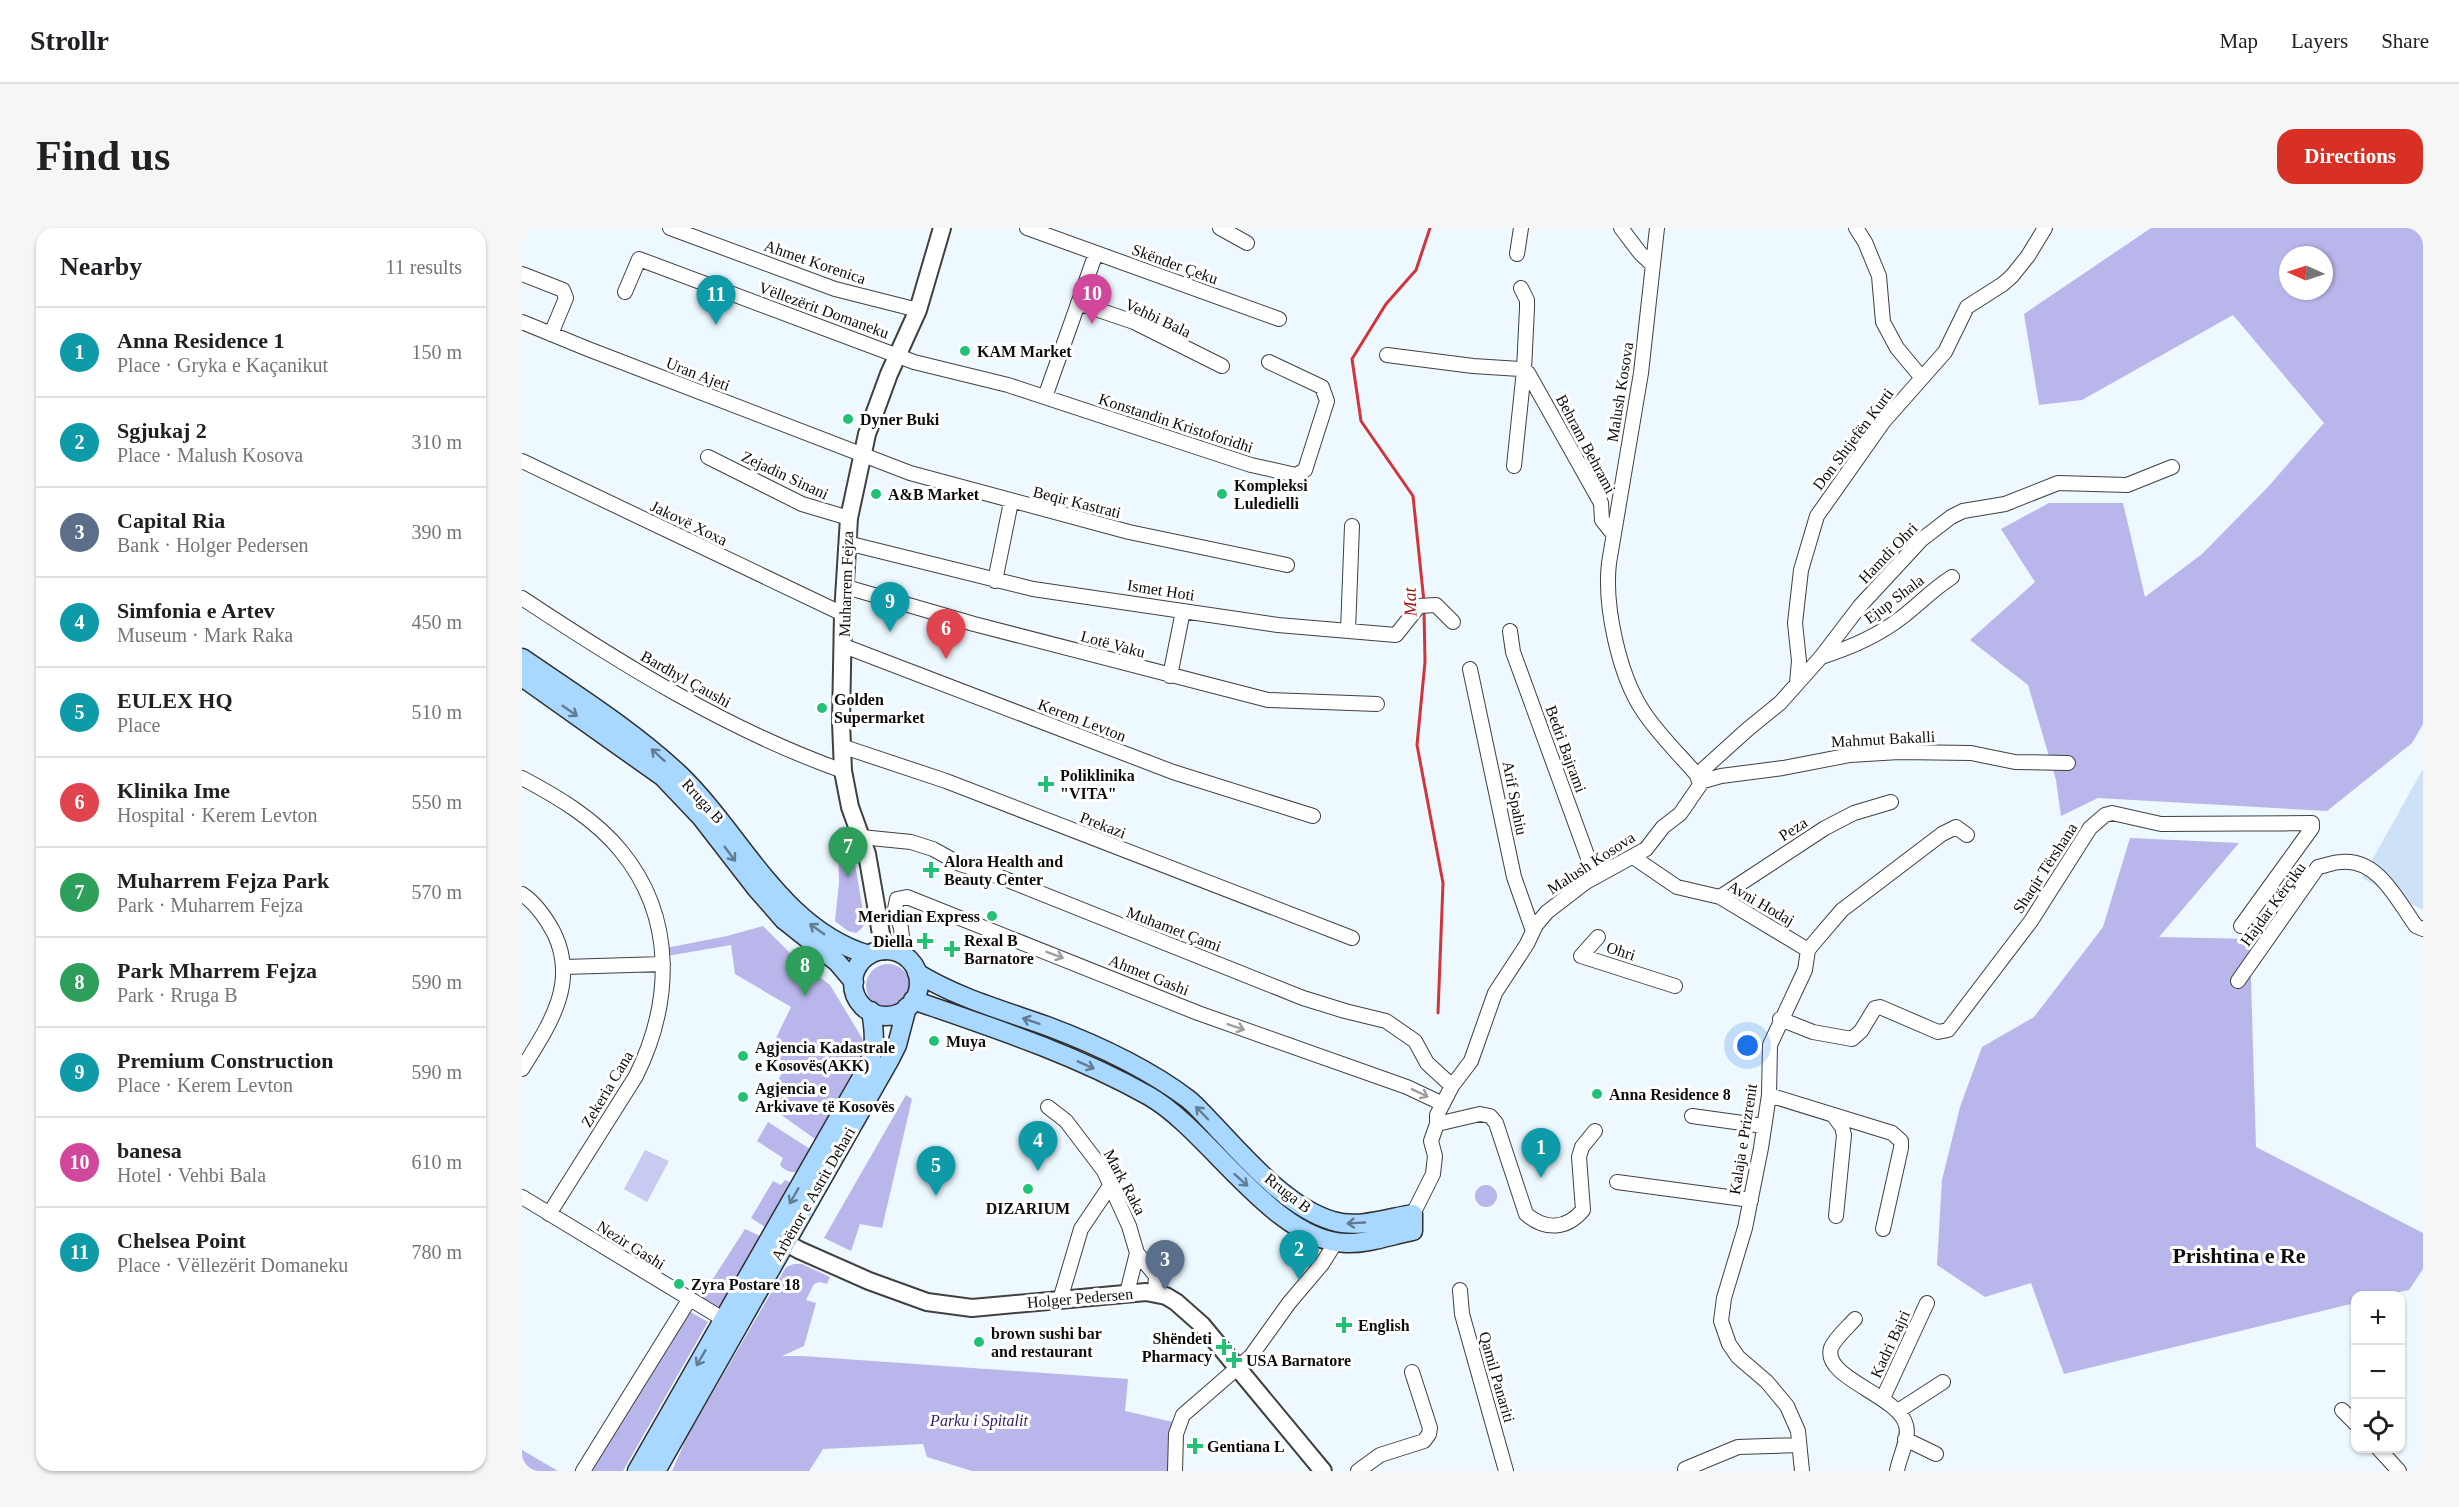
<!DOCTYPE html>
<html lang="en">
<head>
<meta charset="utf-8">
<style>
	body { margin:0; font-family:Georgia,serif; background:#f6f6f6; color:#202124 }
	.controls { position:absolute; right:18px; bottom:18px; display:grid; overflow:hidden; border-radius:12px; box-shadow:0 2px 4px #0004 }
	.controls button { width:54px; height:54px; display:grid; place-items:center; padding:0; border:0; border-bottom:2px solid #e0e0e0; background:#fff; color:#202124; font:30px sans-serif }
	.compass { position:absolute; left:1757px; top:18px; width:54px; height:54px; border-radius:50%; background:#fff; box-shadow:0 2px 4px #0004; rotate:273deg }
	.you { position:absolute; left:1226px; top:818px; width:21px; height:21px; margin:-15px; border:4px solid #fff; border-radius:50%; background:#1a73e8; box-shadow:0 0 0 9px #1a73e833 }
	.badge { display:grid; place-items:center; width:39px; height:39px; border-radius:50%; background:#d93025; color:#fff; font-size:20px; font-weight:700 }
	.pin { position:absolute; translate:-50% -50px; filter:drop-shadow(0 2px 3px #0008) }
	.pin::after { content:''; position:absolute; top:32px; width:21px; height:18px; background:inherit; clip-path:polygon(0 0,100% 0,50% 100%) }
	.list { margin:0; padding:0; list-style:none }
	h2 { display:flex; justify-content:space-between; align-items:center; height:78px; margin:0; padding:0 24px; font-size:26px }
	h2 small { font-size:20px; font-weight:400; color:#757577 }
	.list li { display:grid; grid-template-columns:39px 1fr auto; gap:18px; align-items:center; box-sizing:border-box; height:90px; padding:0 24px; border-top:2px solid #e0e0e0 }
	.list b { display:block; font-size:22px; white-space:nowrap }
	.list p { margin:0; font-size:20px; white-space:nowrap; color:#757577 }
	.list em { font-size:20px; font-style:normal; color:#757577 }
	.icon { flex:none; width:33px; height:33px; fill:none; stroke:currentColor; stroke-width:2; stroke-linecap:round; stroke-linejoin:round }
	.map { position:relative; flex:none; width:1901px; height:1243px; overflow:hidden; border-radius:18px }
	header { display:flex; align-items:center; gap:36px; box-sizing:border-box; height:84px; padding:0 30px; background:#fff; border-bottom:2px solid #e0e0e0 }
	header strong { font-size:28px }
	nav { display:flex; gap:33px; margin-inline-start:auto; font-size:21px }
	.intro { display:flex; align-items:center; justify-content:space-between; box-sizing:border-box; height:144px; padding:0 36px }
	h1 { margin:0; font-size:42px }
	.button { padding:15px 27px; border-radius:18px; background:#d93025; color:#fff; font-size:21px; font-weight:700 }
	main { display:flex; gap:36px; padding:0 36px }
	aside { flex:1; background:#fff; border-radius:18px; box-shadow:0 2px 4px #0004 }
	.map>svg:first-child { display:block }
</style>
</head>
<body>
<header>
<strong>Strollr</strong>
<nav><a>Map</a><a>Layers</a><a>Share</a></nav>
</header>
<div class="intro"><h1>Find us</h1><a class="button">Directions</a></div>
<main>
<aside>
<h2>Nearby<small>11 results</small></h2>
<ul class="list">
<li><span class="badge" style="background:#0f9aa8">1</span><div><b>Anna Residence 1</b><p>Place · Gryka e Kaçanikut</p></div><em>150 m</em></li>
<li><span class="badge" style="background:#0f9aa8">2</span><div><b>Sgjukaj 2</b><p>Place · Malush Kosova</p></div><em>310 m</em></li>
<li><span class="badge" style="background:#5c6f8a">3</span><div><b>Capital Ria</b><p>Bank · Holger Pedersen</p></div><em>390 m</em></li>
<li><span class="badge" style="background:#0f9aa8">4</span><div><b>Simfonia e Artev</b><p>Museum · Mark Raka</p></div><em>450 m</em></li>
<li><span class="badge" style="background:#0f9aa8">5</span><div><b>EULEX HQ</b><p>Place</p></div><em>510 m</em></li>
<li><span class="badge" style="background:#e0444e">6</span><div><b>Klinika Ime</b><p>Hospital · Kerem Levton</p></div><em>550 m</em></li>
<li><span class="badge" style="background:#2e9e5b">7</span><div><b>Muharrem Fejza Park</b><p>Park · Muharrem Fejza</p></div><em>570 m</em></li>
<li><span class="badge" style="background:#2e9e5b">8</span><div><b>Park Mharrem Fejza</b><p>Park · Rruga B</p></div><em>590 m</em></li>
<li><span class="badge" style="background:#0f9aa8">9</span><div><b>Premium Construction</b><p>Place · Kerem Levton</p></div><em>590 m</em></li>
<li><span class="badge" style="background:#d1479c">10</span><div><b>banesa</b><p>Hotel · Vehbi Bala</p></div><em>610 m</em></li>
<li><span class="badge" style="background:#0f9aa8">11</span><div><b>Chelsea Point</b><p>Place · Vëllezërit Domaneku</p></div><em>780 m</em></li>
</ul>
</aside>
<div class="map">
<svg width="1901" height="1243" viewBox="0 0 1901 1243">
	<rect width="100%" height="100%" fill="#edf8ff"/>
	<path fill="#cde2f6" d="M1901,541V682L1840,650Z"/>
	<path fill="#b9b6eb" fill-rule="evenodd" d="M1629,0H1901V496L1890,515L1805,583L1576,570L1539,588L1534,552L1506,457L1448,412L1513,354L1479,301L1527,275H1601L1623,369L1680,326L1745,260L1802,195L1711,87L1560,172L1517,177L1502,86ZM1766,27H1802V63H1766Z
		M322,598L332,630L343,695L340,700L334,705L326,703L313,693L317,655L316,600Z
		M1608,610L1717,615L1637,709L1730,711L1729,752L1734,919L1901,1005V1041L1887,1062L1863,1067L1834,1068L1833,1075L1542,1146L1509,1055L1463,1069L1415,1037L1420,952L1438,879L1460,819L1512,789L1581,699Z
		M241,698L272,729L308,757L340,810L343,822L293,911L244,876L263,839L245,829L269,779L213,746L209,717L145,728L144,720L205,708Z
		M344 758a22 22 0 1 1 44 0a22 22 0 1 1-44 0Z
		M384,867L390,871L360,1000L338,996L329,1023L302,1010Z
		M246,894L288,921L275,944C268,945 262,942 258,937L261,930L235,913Z
		M263,952L269,955L243,999L229,990L251,953L259,957Z
		M953 968a11 11 0 1 1 22 0a11 11 0 1 1-22 0Z
		M223,1001L238,1008L198,1079L189,1078L178,1071Z
		M272,1036H280L308,1049L305,1056L298,1054L292,1056L284,1072L294,1075L282,1118L260,1128H280L606,1151L603,1183L651,1194L647,1243H450L405,1229L401,1216L301,1221L287,1243H150L165,1209L264,1039Z
		M165,1082L186,1094L101,1243H68Z
		M0,1222L36,1243H0Z"/>
	<path fill="#c8cbf1" d="M123,922L147,933L125,974L102,961Z"/>
	<g fill="none" stroke-linecap="round" stroke-linejoin="round">
		<path stroke="#d23539" stroke-width="3" d="M902,374L891,268L839,193L830,131L864,76L894,42L908,0
			M902,381L903,434L895,517L921,655L916,785"/>
		<g stroke="#404040" stroke-width="16">
			<path id="minor" d="M148,0L313,61L396,82
				M505,0L757,91
				M698,0L725,15
				M1099,0L1118,25L1131,37
				M1334,0L1343,14L1357,48L1361,94L1375,120L1400,150
				M995,26L999,0
				M0,46L41,62L44,70L29,106
				M103,64L117,31L392,134L486,157L729,237L774,247L783,242L805,173L800,159L747,134
				M556,75L612,94L700,138
				M0,94L66,121L388,245L607,304L765,337
				M865,127L951,138L998,141L1006,145L1079,275L1080,292L1091,306
				M523,169L574,25
				M186,229L280,276L327,290
				M0,233L321,386
				M992,238L1002,142L1005,80V72L999,60
				M325,315L511,361L756,397L874,407L897,378L914,377L931,394
				M473,353L489,274
				M324,359L452,396L746,472L855,476
				M0,370C101,437 206,502 321,543
				M826,403L830,298
				M988,403L991,424L1073,649
				M322,418L651,544L791,588
				M1299,429C1328,420 1354,409 1379,390C1396,377 1411,361 1430,349
				M948,441L992,649L1011,703
				M648,448L661,383
				M1275,455L1277,433L1273,395L1279,342L1295,288L1362,193L1423,124L1445,79L1481,56L1490,48L1506,28L1523,0
				M319,518L424,553L830,710
				M1175,547L1226,501L1258,475L1299,429L1338,378L1399,312L1429,289L1441,283L1483,276L1536,255L1605,257L1650,239
				M0,550C36,569 73,591 99,623C154,690 150,775 114,848L27,986
				M1178,554L1199,548L1261,540L1328,527L1377,524L1449,525L1493,534L1546,535
				M339,609L389,614L411,621L438,636L478,649L781,770L823,783L864,793L893,813L905,835L930,858
				M1111,629L1155,659L1198,669L1286,722
				M0,666C15,676 24,690 32,705C57,756 26,799 0,841
				M1198,669L1303,600L1332,585L1369,574
				M1076,709L1059,728L1153,758
				M382,727L379,700L373,681L375,671L385,669L676,785L885,859L921,876
				M42,739L141,736
				M1716,753L1796,639C1803,638 1811,634 1819,634C1856,630 1875,672 1894,698L1901,701
				M1258,791L1291,804L1330,811L1339,803L1353,780L1358,779L1416,804L1426,802L1509,693L1568,600L1583,587L1590,585L1639,596L1790,595V600L1719,698
				M1247,867L1370,905L1379,913V920L1361,1001
				M526,879L544,893L582,943L607,998L615,1025
				M1311,887L1320,899L1322,907L1314,988
				M1170,888L1242,898
				M915,896L958,886L968,888L974,895L1004,986C1023,1002 1044,1002 1061,982L1057,929L1060,919L1073,903
				M1095,954L1229,972
				M0,969L201,1091
				M891,986L911,946L913,928L909,913L915,896V887L930,858L949,833L973,765L1005,716L1014,697L1025,684L1064,654L1124,621L1141,599L1158,586L1178,557L1175,547C1157,526 1136,506 1121,483C1097,447 1082,378 1087,335L1119,145L1135,0
				M938,1062L940,1086L984,1243
				M605,1065L615,1025L634,1048L633,1065
				M538,1072L559,1001L588,958
				M1333,1091C1326,1099 1313,1110 1309,1120C1300,1150 1376,1167 1384,1197C1388,1211 1377,1229 1375,1243
				M1361,1170L1405,1075
				M1820,1182L1834,1196
				M1376,1183L1421,1154
				M1383,1211L1414,1226
				M1856,1220L1877,1243
				M1163,1241L1216,1219L1277,1217
				M61,1243L167,1072
				M653,1243L654,1206L661,1187L729,1128L767,1075L800,1036L814,1014
				M836,1243L858,1227L902,1213L907,1206L908,1200L890,1144
				M1280,1243L1276,1203L1265,1178L1245,1154L1216,1129L1207,1116L1199,1093L1202,1070L1223,1000L1239,920L1247,867L1248,817L1283,742L1286,722L1296,710L1320,682L1420,606L1434,599L1445,607"/>
		</g>
		<g stroke="#404040" stroke-width="20">
			<path id="tertiary" d="M362,723L345,626L328,579L321,543L319,494L321,386L327,290L345,206L367,146L396,82L420,0
				M252,1008L277,1022L347,1053L405,1074L450,1080L624,1064L644,1068L654,1074L680,1097L801,1243"/>
		</g>
		<g stroke="#2f2f2f" stroke-width="21">
			<path id="secondary" d="M0,430C54,467 110,502 158,547C220,607 259,701 347,727
				M0,449L141,549L179,589L234,660L262,692L315,734L332,754
				M331 755a33 33 0 1 1 66 0a33 33 0 1 1-66 0Z
				M391,772C472,800 552,826 627,868C687,902 751,1013 824,1015C845,1016 870,1007 891,1003V986C866,990 836,1001 811,993C766,980 723,930 692,897C683,888 675,878 666,871C625,840 573,816 525,798C480,782 436,770 395,745
				M115,1243L344,842C354,821 353,806 349,783
				M134,1243L368,831L375,817L385,779"/>
		</g>
		<use href="#minor" stroke="#fff" stroke-width="14"/>
		<use href="#tertiary" stroke="#fff" stroke-width="16"/>
		<use href="#secondary" stroke="#a8d7ff" stroke-width="18"/>
	</g>
	<defs><path id="oneway-shaft" d="M-6 0H5M1.5-3L5.5 0L1.5 3" fill="none" stroke-width="1.6" stroke-linecap="round" stroke-linejoin="round" transform="scale(1.5)"/></defs>
	<g stroke="#627c92">
		<use href="#oneway-shaft" transform="translate(48 483) rotate(35)"/>
		<use href="#oneway-shaft" transform="translate(136 527) rotate(-138)"/>
		<use href="#oneway-shaft" transform="translate(208 626) rotate(53)"/>
		<use href="#oneway-shaft" transform="translate(295 701) rotate(-145)"/>
		<use href="#oneway-shaft" transform="translate(509 793) rotate(-161)"/>
		<use href="#oneway-shaft" transform="translate(564 837) rotate(24)"/>
		<use href="#oneway-shaft" transform="translate(680 885) rotate(-134)"/>
		<use href="#oneway-shaft" transform="translate(719 952) rotate(42)"/>
		<use href="#oneway-shaft" transform="translate(272 968) rotate(120)"/>
		<use href="#oneway-shaft" transform="translate(834 995) rotate(177)"/>
		<use href="#oneway-shaft" transform="translate(179 1130) rotate(120)"/>
	</g>
	<g stroke="#9e9e9e">
		<use href="#oneway-shaft" transform="translate(533 727) rotate(21)"/>
		<use href="#oneway-shaft" transform="translate(714 799) rotate(19)"/>
		<use href="#oneway-shaft" transform="translate(898 865) rotate(26)"/>
	</g>
	<g fill="#21c276" stroke="#fff" stroke-width="2">
		<circle cx="443" cy="123" r="6"/>
		<circle cx="326" cy="191" r="6"/>
		<circle cx="354" cy="266" r="6"/>
		<circle cx="700" cy="266" r="6"/>
		<circle cx="300" cy="480" r="6"/>
		<path d="M521 547h6v6h6v6h-6v6h-6v-6h-6v-6h6z"/>
		<path d="M406 633h6v6h6v6h-6v6h-6v-6h-6v-6h6z"/>
		<circle cx="470" cy="688" r="6"/>
		<path d="M400 704h6v6h6v6h-6v6h-6v-6h-6v-6h6z"/>
		<path d="M427 712h6v6h6v6h-6v6h-6v-6h-6v-6h6z"/>
		<circle cx="412" cy="813" r="6"/>
		<circle cx="221" cy="828" r="6"/>
		<circle cx="1075" cy="866" r="6"/>
		<circle cx="221" cy="869" r="6"/>
		<circle cx="506" cy="961" r="6"/>
		<circle cx="157" cy="1056" r="6"/>
		<path d="M819 1088h6v6h6v6h-6v6h-6v-6h-6v-6h6z"/>
		<circle cx="457" cy="1114" r="6"/>
		<path d="M699 1110h6v6h6v6h-6v6h-6v-6h-6v-6h6z"/>
		<path d="M709 1123h6v6h6v6h-6v6h-6v-6h-6v-6h6z"/>
		<path d="M670 1209h6v6h6v6h-6v6h-6v-6h-6v-6h6z"/>
	</g>
	<g text-anchor="middle" dominant-baseline="central" stroke-width="6" stroke-linejoin="round" paint-order="stroke">
		<g font-size="16" fill="#0d0d0d" stroke="#fff">
			<text transform="translate(293 34) rotate(19)">Ahmet Korenica</text>
			<text transform="translate(653 36) rotate(20)">Skënder Çeku</text>
			<text transform="translate(302 82) rotate(20)">Vëllezërit Domaneku</text>
			<text transform="translate(636 90) rotate(25)">Vehbi Bala</text>
			<text transform="translate(176 146) rotate(21)">Uran Ajeti</text>
			<text transform="translate(1098 164) rotate(-81)">Malush Kosova</text>
			<text transform="translate(654 195) rotate(18)">Konstandin Kristoforidhi</text>
			<text transform="translate(1331 211) rotate(-53)">Don Shtjefën Kurti</text>
			<text transform="translate(1064 216) rotate(62)">Behram Behrami</text>
			<text transform="translate(263 247) rotate(25)">Zejadin Sinani</text>
			<text transform="translate(555 274) rotate(14)">Beqir Kastrati</text>
			<text transform="translate(167 295) rotate(26)">Jakovë Xoxa</text>
			<text transform="translate(1366 325) rotate(-46)">Hamdi Ohri</text>
			<text transform="translate(324 356) rotate(-88)">Muharrem Fejza</text>
			<text transform="translate(639 362) rotate(9)">Ismet Hoti</text>
			<text transform="translate(1372 371) rotate(-37)">Ejup Shala</text>
			<text transform="translate(591 416) rotate(15)">Lotë Vaku</text>
			<text transform="translate(164 451) rotate(29)">Bardhyl Çaushi</text>
			<text transform="translate(560 492) rotate(21)">Kerem Levton</text>
			<text transform="translate(1361 511) rotate(-3)">Mahmut Bakalli</text>
			<text transform="translate(1044 521) rotate(70)">Bedri Bajrami</text>
			<text transform="translate(993 570) rotate(79)">Arif Spahiu</text>
			<text transform="translate(181 573) rotate(48)">Rruga B</text>
			<text transform="translate(581 597) rotate(21)">Prekazi</text>
			<text transform="translate(1271 601) rotate(-33)">Peza</text>
			<text transform="translate(1069 635) rotate(-33)">Malush Kosova</text>
			<text transform="translate(1523 640) rotate(-57)">Shaqir Tërshana</text>
			<text transform="translate(1239 675) rotate(30)">Avni Hodaj</text>
			<text transform="translate(1751 676) rotate(-54)">Hajdar Kërçiku</text>
			<text transform="translate(652 701) rotate(21)">Muhamet Çami</text>
			<text transform="translate(1099 723) rotate(18)">Ohri</text>
			<text transform="translate(627 747) rotate(22)">Ahmet Gashi</text>
			<text transform="translate(85 861) rotate(-59)">Zekeria Cana</text>
			<text transform="translate(1221 911) rotate(-81)">Kalaja e Prizrenit</text>
			<text transform="translate(603 954) rotate(62)">Mark Raka</text>
			<text transform="translate(766 965) rotate(38)">Rruga B</text>
			<text transform="translate(291 966) rotate(-60)">Arbënor e Astrit Dehari</text>
			<text transform="translate(109 1017) rotate(32)">Nezir Gashi</text>
			<text transform="translate(558 1070) rotate(-5)">Holger Pedersen</text>
			<text transform="translate(1368 1116) rotate(-65)">Kadri Bajri</text>
			<text transform="translate(975 1149) rotate(74)">Qamil Panariti</text>
		</g>
		<g font-size="16" font-weight="bold" fill="#0d0d0d" stroke="#fff" text-anchor="start">
			<text x="455" y="123">KAM Market</text>
			<text x="338" y="191">Dyner Buki</text>
			<text x="712" y="257">Kompleksi<tspan x="712" dy="18">Luledielli</tspan></text>
			<text x="366" y="266">A&amp;B Market</text>
			<text x="312" y="471">Golden<tspan x="312" dy="18">Supermarket</tspan></text>
			<text x="538" y="547">Poliklinika<tspan x="538" dy="18">"VITA"</tspan></text>
			<text x="422" y="633">Alora Health and<tspan x="422" dy="18">Beauty Center</tspan></text>
			<text x="458" y="688" text-anchor="end">Meridian Express</text>
			<text x="442" y="712">Rexal B<tspan x="442" dy="18">Barnatore</tspan></text>
			<text x="391" y="713" text-anchor="end">Diella</text>
			<text x="424" y="813">Muya</text>
			<text x="233" y="819">Agjencia Kadastrale<tspan x="233" dy="18">e Kosovës(AKK)</tspan></text>
			<text x="233" y="860">Agjencia e<tspan x="233" dy="18">Arkivave të Kosovës</tspan></text>
			<text x="1087" y="866">Anna Residence 8</text>
			<text x="506" y="980" text-anchor="middle">DIZARIUM</text>
			<text x="169" y="1056">Zyra Postare 18</text>
			<text x="836" y="1097">English</text>
			<text x="469" y="1105">brown sushi bar<tspan x="469" dy="18">and restaurant</tspan></text>
			<text x="690" y="1110" text-anchor="end">Shëndeti<tspan x="690" dy="18">Pharmacy</tspan></text>
			<text x="724" y="1132">USA Barnatore</text>
			<text x="685" y="1218">Gentiana L</text>
		</g>
		<g font-size="16" font-style="italic" fill="#371b67" stroke="#fff">
			<text x="457" y="1192">Parku i Spitalit</text>
		</g>
		<g font-size="18" font-style="italic" fill="#a31412" stroke="#fff">
			<text transform="translate(888 374) rotate(-92)">Mat</text>
		</g>
		<g font-size="22" font-weight="bold" fill="#0d0d0d" stroke="#fff">
			<text x="1717" y="1027">Prishtina e Re</text>
		</g>
	</g>
</svg>
<div class="controls">
<button>+</button>
<button>−</button>
<button><svg class="icon" aria-label="locate" viewBox="0 0 24 24"><circle cx="12" cy="12" r="6"/><path d="M12 2v4M12 18v4M2 12h4M18 12h4"/></svg></button>
</div>
<svg class="compass" viewBox="-18 -18 36 36"><path d="M0-13l5 13h-10z" fill="#e53935"/><path d="M0 13l5-13h-10z" fill="#757577"/></svg>
<div class="you"></div>
<div class="pin badge" style="left:1019px;top:950px;background:#0f9aa8">1</div>
<div class="pin badge" style="left:777px;top:1052px;background:#0f9aa8">2</div>
<div class="pin badge" style="left:643px;top:1062px;background:#5c6f8a">3</div>
<div class="pin badge" style="left:516px;top:943px;background:#0f9aa8">4</div>
<div class="pin badge" style="left:414px;top:968px;background:#0f9aa8">5</div>
<div class="pin badge" style="left:424px;top:431px;background:#e0444e">6</div>
<div class="pin badge" style="left:326px;top:649px;background:#2e9e5b">7</div>
<div class="pin badge" style="left:283px;top:768px;background:#2e9e5b">8</div>
<div class="pin badge" style="left:368px;top:404px;background:#0f9aa8">9</div>
<div class="pin badge" style="left:570px;top:96px;background:#d1479c">10</div>
<div class="pin badge" style="left:194px;top:97px;background:#0f9aa8">11</div>
</div>
</main>
</body>
</html>
